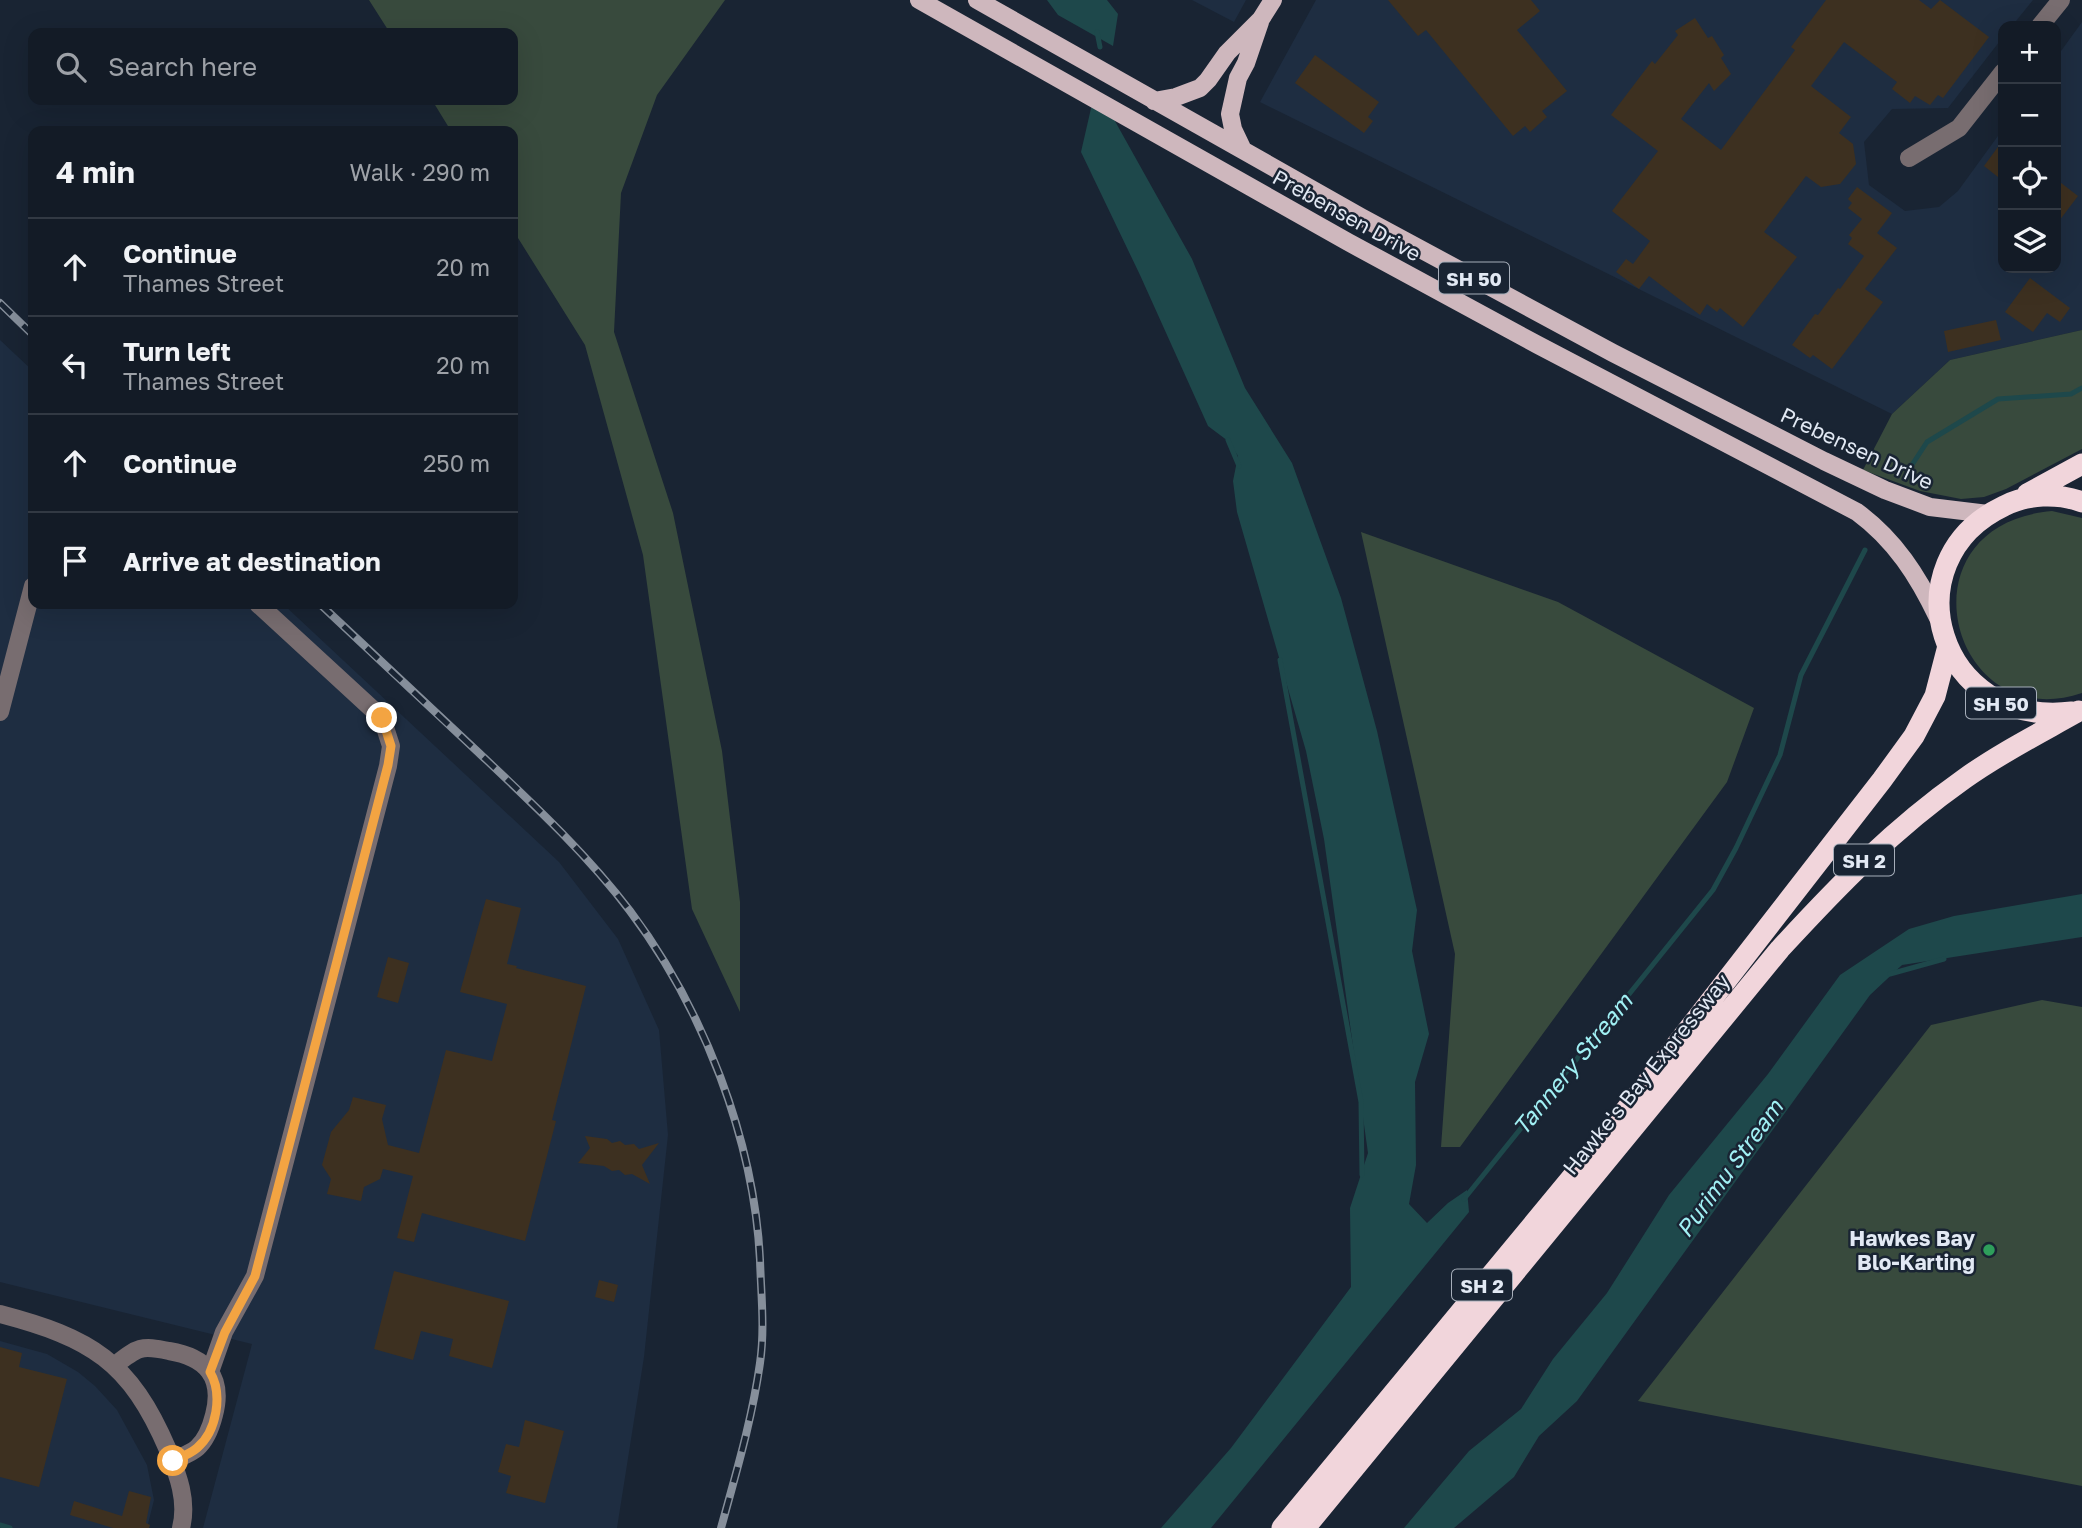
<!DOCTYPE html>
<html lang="en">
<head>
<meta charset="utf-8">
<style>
	body { margin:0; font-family:"Golos Text",sans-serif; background:#202832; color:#f1f3f6 }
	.controls { position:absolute; right:21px; top:21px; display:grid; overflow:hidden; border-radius:14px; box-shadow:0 7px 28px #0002 }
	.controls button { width:63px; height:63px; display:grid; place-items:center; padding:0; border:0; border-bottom:2px solid #323943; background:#131b26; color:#f1f3f6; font:35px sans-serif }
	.stop { position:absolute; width:21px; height:21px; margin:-16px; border:5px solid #f3a442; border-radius:50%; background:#fff }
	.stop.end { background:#f3a442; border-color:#fff; box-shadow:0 2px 7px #0008 }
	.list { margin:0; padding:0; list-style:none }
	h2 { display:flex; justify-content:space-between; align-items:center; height:91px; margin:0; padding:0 28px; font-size:30px }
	h2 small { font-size:23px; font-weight:400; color:#9da1a7 }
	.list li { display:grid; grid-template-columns:46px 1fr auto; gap:21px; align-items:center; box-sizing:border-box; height:98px; padding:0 28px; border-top:2px solid #323943 }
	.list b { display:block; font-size:26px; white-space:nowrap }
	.list p { margin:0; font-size:23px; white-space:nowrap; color:#9da1a7 }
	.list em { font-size:23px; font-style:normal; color:#9da1a7 }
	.icon { flex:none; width:38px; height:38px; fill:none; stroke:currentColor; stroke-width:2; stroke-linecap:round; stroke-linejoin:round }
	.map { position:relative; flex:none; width:2082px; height:1528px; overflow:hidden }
	.search { position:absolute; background:#131b26; box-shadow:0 7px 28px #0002; left:28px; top:28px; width:490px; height:77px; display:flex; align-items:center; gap:18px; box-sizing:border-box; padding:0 24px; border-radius:14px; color:#9da1a7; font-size:26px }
	.panel { position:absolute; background:#131b26; box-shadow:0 7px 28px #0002; left:28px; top:126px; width:490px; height:483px; border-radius:14px }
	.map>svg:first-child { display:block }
</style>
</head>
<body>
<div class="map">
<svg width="2082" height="1528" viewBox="0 0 2082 1528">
	<rect width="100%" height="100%" fill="#192433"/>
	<path fill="#1e2d41" d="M1192,0H1246L1234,22Z
		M1316,0H2033L2012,26H2003V37L1948,108L1892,109L1864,142L1869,185L1905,211L1939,207L1958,191L2003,129V268H2056V58L2082,22V330L1950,360L1892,414L1260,102Z
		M0,340L33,371V604H283L559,862L618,939L659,1030L668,1135L644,1357L617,1528H203L252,1344L0,1282Z
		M0,1341L47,1354L78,1372L95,1386L117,1410L147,1465L154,1500L147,1528H0Z"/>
	<path fill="#384a3d" d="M369,0H725L657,95L621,193L614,332L673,513L722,751L740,902V1012L692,909L643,555L585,345L513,230V131H451L432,100H513V33H390Z
		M2082,330V449L2006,489L1984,497L1961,499L1920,491L1863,470L1892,414L1950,360Z
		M2052,511L2082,518V693C1950,738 1895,525 2052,511Z
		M1361,532L1558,602L1754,708L1727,782L1460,1147H1441L1455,954Z
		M2042,1000L2082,1007V1486L1638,1401L1931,1025Z"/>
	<path fill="#1e484b" d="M1047,0H1107L1118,14L1113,46L1058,15Z
		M1092,104L1111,114L1192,259L1245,388L1292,463L1341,598L1377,731L1417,910L1412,951L1429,1034L1415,1082L1416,1165L1409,1204L1427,1223L1448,1203L1467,1190L1469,1212L1211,1528H1161L1231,1448L1351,1287L1350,1208L1368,1153L1324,839L1306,751L1237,512L1233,481L1238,456L1228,441L1208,426L1140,275L1081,152Z
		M2082,894V937L1902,965L1870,995L1577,1401L1539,1436L1514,1477L1454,1528H1404L1469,1451L1521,1409L1553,1359L1607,1293L1669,1195L1768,1074L1840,975L1909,929L1954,916Z"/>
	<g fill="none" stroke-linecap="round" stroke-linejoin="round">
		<path stroke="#1e484b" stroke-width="5" d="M1097,32L1100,47
			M1228,440L1239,466
			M1908,471L1927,442L1998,399L2071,394L2082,388
			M1280,660L1361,1102L1362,1175
			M1890,974L1944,959
			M1464,1199L1713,890L1736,848L1780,755L1801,675L1865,550
			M0,1525L10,1528"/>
	</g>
	<path fill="#3d3020" d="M1388,0H1531L1540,11L1517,30L1567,91L1542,111L1547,117L1530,132L1525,126L1513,136L1426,30L1418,36Z
		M1826,0H1919L1931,9L1940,0L1989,37L1943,98L1938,95L1930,105L1915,96L1910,103L1892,89L1897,82L1844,42L1811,86L1851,117L1839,133L1853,144L1856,164L1840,184L1821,187L1806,176L1764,232L1797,257L1743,327L1720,308L1717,312L1707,304L1700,315L1649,276L1639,289L1616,272L1626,259L1633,264L1650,241L1612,211L1658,151L1611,115L1652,61L1655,64L1678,35L1675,31L1695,18L1708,38L1712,36L1724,55L1721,58L1731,74L1714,91L1709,83L1681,119L1721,150L1795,50L1791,47Z
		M1315,55L1379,102L1368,117L1373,121L1364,133L1295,83Z
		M2003,140V181L1984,166Z
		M2056,179L2078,196L2056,225Z
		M1857,187L1892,213L1877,233L1897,248L1865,289L1883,302L1832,369L1813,355L1810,358L1792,345L1815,314L1818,315L1838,288L1840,289L1864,256L1848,244L1852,238L1849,235L1862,219L1848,208L1852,203L1848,199Z
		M2030,278L2070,308L2060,322L2047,313L2033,332L2005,312Z
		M1996,320L2001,340L1948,352L1944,331Z
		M486,899L521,908L507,964L517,966L516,968L586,986L552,1120L556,1121L525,1241L422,1213L414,1242L397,1238L413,1176L383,1169L380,1179L364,1187L361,1201L327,1194L331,1179L322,1165L331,1132L349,1110L353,1097L386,1105L382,1119L388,1145L419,1153L446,1050L492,1061L507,1004L460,992Z
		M388,957L409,963L398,1003L377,997Z
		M585,1136L607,1139L612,1143L620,1141L625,1145L634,1144L639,1149L659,1143L642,1165L650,1184L632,1174L625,1175L619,1170L612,1171L604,1166L578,1163L590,1148Z
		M394,1271L509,1301L492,1368L449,1356L453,1339L421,1331L413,1360L374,1349Z
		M599,1280L618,1285L614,1302L595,1297Z
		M0,1347L22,1353L19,1367L67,1379L39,1487L0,1477Z
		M525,1420L564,1431L545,1503L506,1493L511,1476L498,1472L506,1444L519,1447Z
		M129,1491L151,1497L146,1523L150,1525L149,1528H113L70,1515L74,1501L122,1516Z"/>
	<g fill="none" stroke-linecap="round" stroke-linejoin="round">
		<path stroke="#786d70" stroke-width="18" d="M2040,26L2061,0
			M1909,158L1959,128L2003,72
			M0,712L33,586
			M0,1314C91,1338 130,1361 168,1450C178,1475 188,1501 181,1528
			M115,1365C138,1347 141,1345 169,1351C206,1357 224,1377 214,1415C211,1427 206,1440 197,1448C190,1454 180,1457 172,1461
			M210,1372L224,1332L255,1276L388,766L391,746L382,718L258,604"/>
		<path stroke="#ceb7bd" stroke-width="18" d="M919,0L1348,242L1538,345L1857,512C1895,540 1918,576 1938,618
			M977,0L1361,217L1613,353L1824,461L1885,490L1930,507L1988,514
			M1154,101L1176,97L1200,88L1208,80L1227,53L1261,19L1273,0
			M1243,150L1233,129L1230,114L1238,78L1246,63L1260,22"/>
		<path stroke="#f1d5db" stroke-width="21" d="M2027,494L2082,464
			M2072,712C1938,729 1888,561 2004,506C2027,494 2058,493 2082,502
			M1282,1528L1597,1147L1882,780L1914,736L1935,696L1948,646
			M1305,1528L1780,949C1838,886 1893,829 1964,779C2000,753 2040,733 2079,711"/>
		<g stroke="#868f9b" stroke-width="8">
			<path id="rail" d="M0,303L33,335
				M320,604C373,654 426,704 479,753C532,803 586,853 630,911C703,1008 754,1139 760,1260C761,1294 765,1329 760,1363C752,1420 736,1473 721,1528"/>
		</g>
		<use href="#rail" stroke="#192433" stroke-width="5" stroke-dasharray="16" stroke-linecap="butt"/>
	</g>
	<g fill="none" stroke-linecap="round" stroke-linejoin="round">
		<path stroke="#f3a442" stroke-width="9" d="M173,1461C181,1457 190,1454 197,1448C217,1431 223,1394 210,1372L225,1332L255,1276L388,765L391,746L382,718"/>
	</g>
	<circle fill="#2e9e5b" stroke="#192433" stroke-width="2.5" cx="1989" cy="1250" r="7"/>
	<g text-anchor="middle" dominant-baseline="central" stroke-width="5" stroke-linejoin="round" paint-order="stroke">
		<g fill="#192433" stroke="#a6aeba" stroke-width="2">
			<rect x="1439" y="262.5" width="70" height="31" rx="5"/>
			<rect x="1966" y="687.5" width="70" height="31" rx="5"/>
			<rect x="1834" y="844.5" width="60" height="31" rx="5"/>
			<rect x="1452" y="1269.5" width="60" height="31" rx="5"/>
		</g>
		<g font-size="19" font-weight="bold" fill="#e2e9f4">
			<text x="1474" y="278">SH 50</text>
			<text x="2001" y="703">SH 50</text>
			<text x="1864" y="860">SH 2</text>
			<text x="1482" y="1285">SH 2</text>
		</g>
		<g font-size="21" fill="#e2e9f4" stroke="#192433">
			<text transform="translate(1347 215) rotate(29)">Prebensen Drive</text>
			<text transform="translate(1857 448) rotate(25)">Prebensen Drive</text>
			<text transform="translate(1646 1074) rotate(-51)">Hawke's Bay Expressway</text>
		</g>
		<g font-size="21" font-weight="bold" fill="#e2e9f4" stroke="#192433" text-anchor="end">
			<text x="1975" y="1238">Hawkes Bay<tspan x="1975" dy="24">Blo-Karting</tspan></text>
		</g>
		<g font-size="23" font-style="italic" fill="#a1f0f4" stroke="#192433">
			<text transform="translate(1572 1064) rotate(-51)">Tannery Stream</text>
			<text transform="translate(1729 1168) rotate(-54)">Purimu Stream</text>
		</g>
	</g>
</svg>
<div class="controls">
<button>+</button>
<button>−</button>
<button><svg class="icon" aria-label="locate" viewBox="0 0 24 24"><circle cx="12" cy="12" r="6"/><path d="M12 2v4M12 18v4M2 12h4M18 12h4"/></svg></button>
<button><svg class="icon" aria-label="layers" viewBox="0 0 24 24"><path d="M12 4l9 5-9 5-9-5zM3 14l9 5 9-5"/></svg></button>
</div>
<div class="stop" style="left:173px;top:1461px"></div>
<div class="stop end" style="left:382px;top:718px"></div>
<div class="search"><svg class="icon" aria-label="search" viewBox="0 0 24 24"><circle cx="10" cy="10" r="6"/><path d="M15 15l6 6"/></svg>Search here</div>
<section class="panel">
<h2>4 min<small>Walk · 290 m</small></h2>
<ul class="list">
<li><svg class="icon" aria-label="ahead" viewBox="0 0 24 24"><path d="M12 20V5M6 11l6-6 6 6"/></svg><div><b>Continue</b><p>Thames Street</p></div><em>20 m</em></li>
<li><svg class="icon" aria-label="left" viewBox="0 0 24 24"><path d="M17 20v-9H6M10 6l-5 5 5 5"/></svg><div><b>Turn left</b><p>Thames Street</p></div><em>20 m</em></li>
<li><svg class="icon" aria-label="ahead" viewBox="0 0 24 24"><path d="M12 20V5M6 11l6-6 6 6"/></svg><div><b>Continue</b></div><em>250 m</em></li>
<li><svg class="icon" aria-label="arrive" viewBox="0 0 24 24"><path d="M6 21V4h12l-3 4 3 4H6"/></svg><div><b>Arrive at destination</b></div></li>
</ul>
</section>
</div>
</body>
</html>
